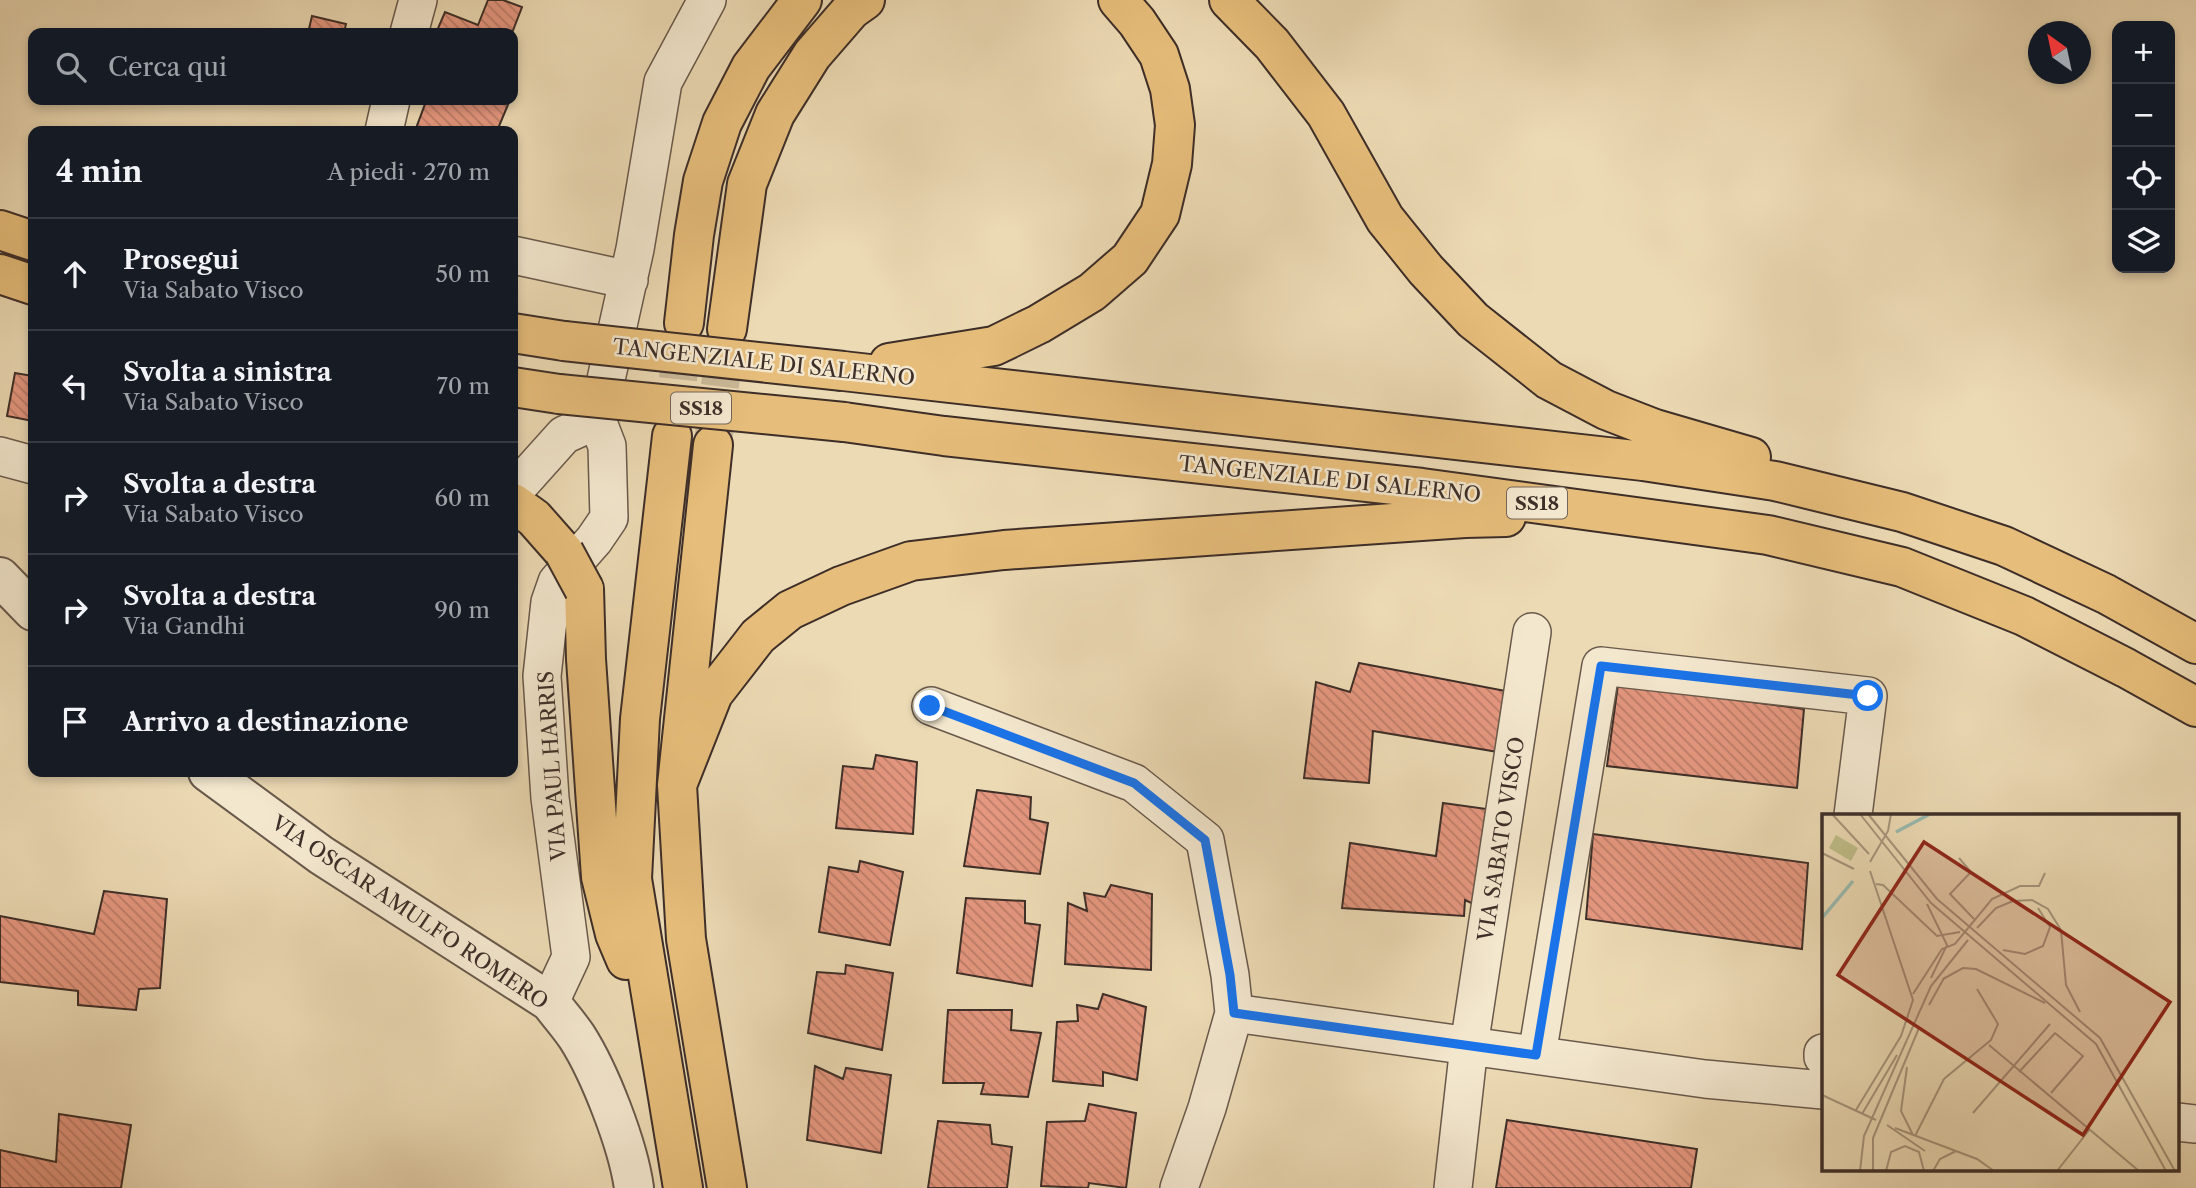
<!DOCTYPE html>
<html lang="it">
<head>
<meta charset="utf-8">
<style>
	body { margin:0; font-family:"Libre Caslon Text",serif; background:#242831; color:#f1f3f6 }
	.controls { position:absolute; right:21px; top:21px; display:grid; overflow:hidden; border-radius:14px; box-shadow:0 4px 10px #0003 }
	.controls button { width:63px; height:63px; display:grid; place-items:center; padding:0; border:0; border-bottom:2px solid #363941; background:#171b24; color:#f1f3f6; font:35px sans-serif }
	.compass { position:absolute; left:2028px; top:21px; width:63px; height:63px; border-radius:50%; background:#171b24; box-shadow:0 4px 10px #0003; rotate:327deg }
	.stop { position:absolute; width:21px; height:21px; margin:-16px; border:5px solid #1a73e8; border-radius:50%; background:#fff }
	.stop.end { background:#1a73e8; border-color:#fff; box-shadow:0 2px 7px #0008 }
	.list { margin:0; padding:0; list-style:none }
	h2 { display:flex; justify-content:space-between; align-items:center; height:91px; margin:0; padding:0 28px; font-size:30px }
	h2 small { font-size:23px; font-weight:400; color:#9ea1a6 }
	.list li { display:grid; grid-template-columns:46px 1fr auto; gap:21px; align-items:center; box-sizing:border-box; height:112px; padding:0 28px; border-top:2px solid #363941 }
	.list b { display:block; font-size:26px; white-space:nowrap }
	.list p { margin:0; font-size:23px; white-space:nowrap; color:#9ea1a6 }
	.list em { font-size:23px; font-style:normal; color:#9ea1a6 }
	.icon { flex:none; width:38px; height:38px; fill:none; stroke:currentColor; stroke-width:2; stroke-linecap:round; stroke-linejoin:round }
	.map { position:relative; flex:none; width:2196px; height:1188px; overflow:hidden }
	.search { position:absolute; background:#171b24; box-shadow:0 4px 10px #0003; left:28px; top:28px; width:490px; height:77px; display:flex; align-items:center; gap:18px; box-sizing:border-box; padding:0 24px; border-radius:14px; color:#9ea1a6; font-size:26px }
	.panel { position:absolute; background:#171b24; box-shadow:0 4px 10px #0003; left:28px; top:126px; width:490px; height:651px; border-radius:14px }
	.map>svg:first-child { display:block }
</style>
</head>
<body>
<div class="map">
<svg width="2196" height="1188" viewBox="0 0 2196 1188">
	<defs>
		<pattern id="building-back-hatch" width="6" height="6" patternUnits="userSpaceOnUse" patternTransform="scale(1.75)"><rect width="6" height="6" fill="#e5977f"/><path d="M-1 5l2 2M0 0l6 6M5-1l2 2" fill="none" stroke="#bb7c68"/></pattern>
	</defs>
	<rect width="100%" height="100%" fill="#ecdab4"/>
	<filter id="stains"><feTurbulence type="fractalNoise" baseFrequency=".00286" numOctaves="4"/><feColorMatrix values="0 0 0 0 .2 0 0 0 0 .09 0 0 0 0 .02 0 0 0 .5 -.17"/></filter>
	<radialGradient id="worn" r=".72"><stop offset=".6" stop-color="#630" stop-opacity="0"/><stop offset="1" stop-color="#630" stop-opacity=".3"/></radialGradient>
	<path fill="url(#building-back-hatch)" stroke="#3d2e28" stroke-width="2" d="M488,0H503L522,7L512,33H436L445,12L478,25Z
		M312,16L346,24L344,33H308Z
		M415,100H510L497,131H415L425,104Z
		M15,373L33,376V421L7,416Z
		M1359,663L1511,692L1504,753L1373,731L1369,783L1304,778L1316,682L1350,692Z
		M1618,684L1804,709L1797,788L1607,766Z
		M876,755L917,762L913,834L836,828L843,766L873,769Z
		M977,790L1031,797L1030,819L1048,823L1040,874L964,866Z
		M1443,803L1494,810L1480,907L1465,900L1464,916L1342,908L1350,843L1436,856Z
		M1593,834L1808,863L1802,949L1586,919Z
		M860,861L903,872L890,945L819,932L829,867L858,872Z
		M1111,885L1152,894L1151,970L1065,964L1068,903L1087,911L1084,893L1105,897Z
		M104,891L167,899L160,988L139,989L136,1010L78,1005V991L0,982V916L94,934Z
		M966,898L1025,901V923L1040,925L1032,986L957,973Z
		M846,965L893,973L882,1050L808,1033L817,972L845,974Z
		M1103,994L1146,1007L1137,1080L1103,1072V1086L1053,1081L1057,1022L1078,1021L1077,1005L1098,1009Z
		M948,1010H1012L1011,1030L1041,1033L1028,1097L981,1094L984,1083H943Z
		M815,1066L843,1079L846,1068L891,1075L881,1153L807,1140Z
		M1089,1104L1136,1113L1126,1188L1089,1183L1088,1188L1041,1186L1047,1122L1085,1121Z
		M59,1114L131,1125L121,1188H0V1150L56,1162Z
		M1507,1120L1697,1149L1691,1188H1496Z
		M938,1121L990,1125L992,1144L1012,1147L1007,1188H928Z"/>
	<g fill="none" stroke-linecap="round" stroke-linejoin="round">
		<path stroke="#c9b898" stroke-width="38" stroke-dasharray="38 19" stroke-linecap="butt" d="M672,436L684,323
			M713,443L727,329"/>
		<g stroke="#69594b" stroke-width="40">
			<path id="minor" d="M409,33L418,0
				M384,131L391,100
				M513,255L629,280
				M0,456L33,465
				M513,492L564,435L597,420
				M931,706L1134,783L1205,840L1230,975L1234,1013L1207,1108L1179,1188
				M550,1002L571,957L550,798L542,676L550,602L557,582L594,540L609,518L607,446L597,420L635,249L663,82L707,0
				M1234,1013L1705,1079L1823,1090
				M1537,1055L1601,666L1868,696L1853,815
				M1823,1057V1053
				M2177,1122L2196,1124
				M1453,1188L1469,1046L1532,632"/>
		</g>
		<g stroke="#69594b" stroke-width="42">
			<path id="tertiary" d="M0,577L33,611
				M208,772L321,855L550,1002C559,1014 569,1025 577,1037C600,1073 628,1145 634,1188"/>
		</g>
		<g stroke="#3d2e28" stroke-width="42">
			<path id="trunk" d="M1229,0L1272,44L1326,114L1385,219L1426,270L1473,320L1549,380L1606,410L1655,429L1751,457
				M0,230L33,241
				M0,274L33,285
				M684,323L694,235L703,181L722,123L751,67L802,0
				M727,329L747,184L775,114L812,55L851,10L865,0
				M513,333L564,341
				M889,363L994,346L1039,324L1092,292L1130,259L1160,214L1172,164L1175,125L1170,89L1159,55L1137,22L1118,0
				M843,371L1643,461L1775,481L1902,512L2004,546L2106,594L2196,644
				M513,387L559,394
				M844,422L944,436L1422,488L1768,535L1902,567L2024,616L2126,668L2196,707
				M672,436L640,719L632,879L683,1188
				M713,445L677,785L686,939L727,1188
				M513,503L534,518L564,552
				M584,589L586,659L601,877L615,934L626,960
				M677,785L713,694L758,636L790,610L841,586L911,561L1004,550L1465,518L1506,517"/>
		</g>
		<use href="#minor" stroke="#f3e7ce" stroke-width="37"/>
		<use href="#tertiary" stroke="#f3e7ce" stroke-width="38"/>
		<use href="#trunk" stroke="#e6bd7a" stroke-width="38"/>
		<g stroke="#3d2e28" stroke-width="42" stroke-linecap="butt">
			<path id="trunk-bridge" d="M564,341L843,371
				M559,394L844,422
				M564,552L584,589"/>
		</g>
		<use href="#trunk-bridge" stroke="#e6bd7a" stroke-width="38"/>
	</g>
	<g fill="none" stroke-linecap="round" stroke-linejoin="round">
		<path stroke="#1a73e8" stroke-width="9" d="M930,706L1134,783L1205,840L1230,975L1234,1013L1536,1055L1601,666L1868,696"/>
	</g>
	<g text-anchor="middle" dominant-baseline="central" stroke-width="5" stroke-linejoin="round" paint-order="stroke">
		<g fill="#f3e7ce" stroke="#74665a" stroke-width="2">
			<rect x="671" y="392.5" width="60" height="31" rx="5"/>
			<rect x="1507" y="487.5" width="60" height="31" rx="5"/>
		</g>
		<g font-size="19" font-weight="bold" fill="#3d2e28">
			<text x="701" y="408">SS18</text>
			<text x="1537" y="503">SS18</text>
		</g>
		<g font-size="21" fill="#3d2e28" stroke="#f3e7ce">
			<text transform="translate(764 362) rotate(6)">TANGENZIALE DI SALERNO</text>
			<text transform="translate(1330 479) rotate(6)">TANGENZIALE DI SALERNO</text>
			<text transform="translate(552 766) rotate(-94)">VIA PAUL HARRIS</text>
			<text transform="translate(1501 839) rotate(-81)">VIA SABATO VISCO</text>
			<text transform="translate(410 912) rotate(34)">VIA OSCAR AMULFO ROMERO</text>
		</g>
	</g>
	<g transform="translate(1822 814)">
		<rect width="357" height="357" fill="#ecdab4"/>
		<path d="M14,21L36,34L29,47L7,34Z" fill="#bfbd88"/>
		<path fill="none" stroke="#99bab0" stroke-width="3.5" d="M74,18L108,0M0,104L31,67"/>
		<path fill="none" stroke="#a6957c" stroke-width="2" d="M10,0L47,40M38,0L109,89L274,230L344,357M46,0L115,85L278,224L353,357M0,39L32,55M137,44L149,58L128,80L152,105M48,48L66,17L69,0M54,70L61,71L115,122L138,118M105,90L125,131L109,164M155,114L174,94L191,87L210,86L226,95L239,116L244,171L258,198M181,136L203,140L221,132L228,113L216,94M121,165L141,154L154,155L223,189M91,180L120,135L133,130L170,85L198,72H217L223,59M107,191L122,164M167,231L317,357M85,253L79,297L91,321M197,258L233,219L261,242L229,279M0,281L54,306M34,296L79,222L91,186L48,57M151,299L228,210M40,300L75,241M65,311L103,337M73,314L155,345L172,357M93,322L122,265L169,226L176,210L155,175M38,357L42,322L109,172L146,126M51,357V324L97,214M64,357L69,338L83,332L97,338L102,357M111,357L118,345L134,337M235,357L268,315"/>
		<path fill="#8f2418" fill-opacity="0.15" stroke="#8f2418" stroke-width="3.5" d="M102,28L348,188L261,321L16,161Z"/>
		<rect width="357" height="357" fill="none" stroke="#3d2e28" stroke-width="3.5"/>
	</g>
	<rect width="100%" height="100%" filter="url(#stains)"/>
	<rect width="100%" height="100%" fill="url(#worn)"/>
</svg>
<div class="controls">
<button>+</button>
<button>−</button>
<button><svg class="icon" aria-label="locate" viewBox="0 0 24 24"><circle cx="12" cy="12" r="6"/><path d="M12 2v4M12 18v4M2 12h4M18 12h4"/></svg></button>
<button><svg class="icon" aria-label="layers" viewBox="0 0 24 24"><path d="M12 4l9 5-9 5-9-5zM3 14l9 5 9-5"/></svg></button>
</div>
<svg class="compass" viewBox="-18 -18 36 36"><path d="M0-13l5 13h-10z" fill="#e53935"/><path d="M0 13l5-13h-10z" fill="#9ea1a6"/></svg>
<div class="stop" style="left:1868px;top:696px"></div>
<div class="stop end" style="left:930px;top:706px"></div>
<div class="search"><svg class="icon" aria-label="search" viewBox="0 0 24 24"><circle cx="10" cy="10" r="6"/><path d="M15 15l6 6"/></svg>Cerca qui</div>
<section class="panel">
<h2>4 min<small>A piedi · 270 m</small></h2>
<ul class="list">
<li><svg class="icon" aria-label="ahead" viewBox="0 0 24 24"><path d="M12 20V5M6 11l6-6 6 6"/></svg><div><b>Prosegui</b><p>Via Sabato Visco</p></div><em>50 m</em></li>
<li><svg class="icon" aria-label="left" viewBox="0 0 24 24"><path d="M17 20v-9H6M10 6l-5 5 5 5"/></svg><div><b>Svolta a sinistra</b><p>Via Sabato Visco</p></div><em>70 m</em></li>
<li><svg class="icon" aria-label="right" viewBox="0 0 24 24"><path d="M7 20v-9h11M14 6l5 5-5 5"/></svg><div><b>Svolta a destra</b><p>Via Sabato Visco</p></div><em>60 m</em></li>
<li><svg class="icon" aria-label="right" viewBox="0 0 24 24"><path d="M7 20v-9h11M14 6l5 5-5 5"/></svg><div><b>Svolta a destra</b><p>Via Gandhi</p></div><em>90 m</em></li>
<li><svg class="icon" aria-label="arrive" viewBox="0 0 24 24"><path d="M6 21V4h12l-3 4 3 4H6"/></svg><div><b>Arrivo a destinazione</b></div></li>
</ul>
</section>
</div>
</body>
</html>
